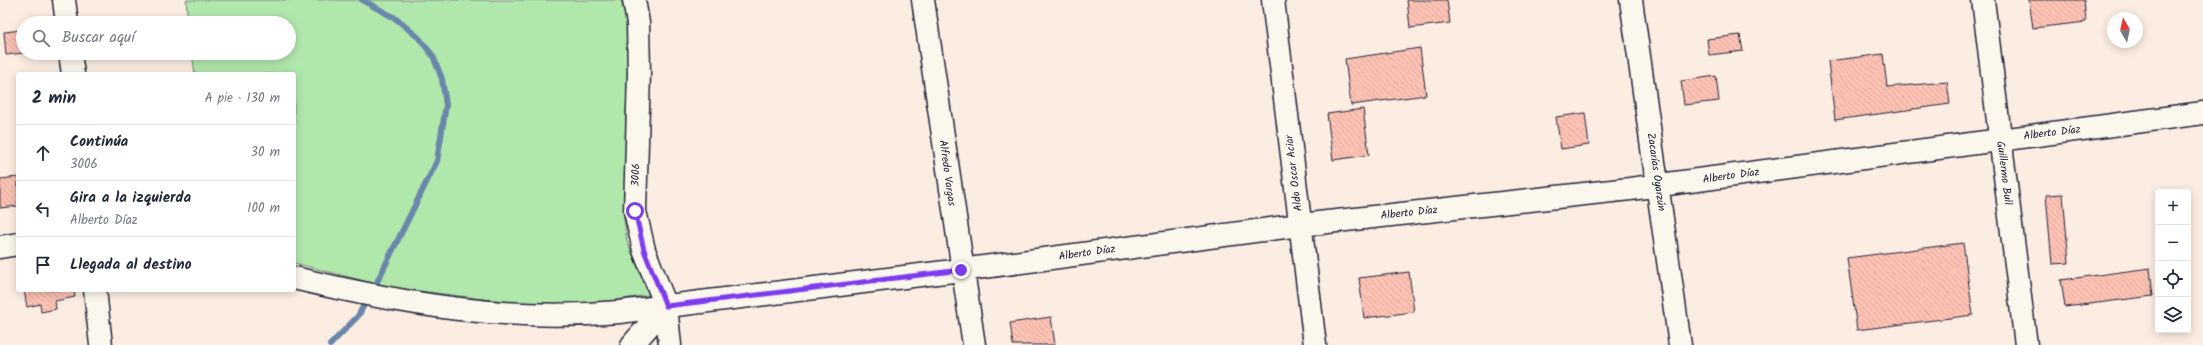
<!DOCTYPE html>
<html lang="es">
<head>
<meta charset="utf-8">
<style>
	body { margin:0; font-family:Kalam,sans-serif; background:#f6f6f7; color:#1f2937 }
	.controls { position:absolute; right:12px; bottom:12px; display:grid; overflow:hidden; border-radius:4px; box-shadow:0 2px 10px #0003 }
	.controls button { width:36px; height:36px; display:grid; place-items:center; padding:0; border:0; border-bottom:1px solid #e0e1e3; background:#fff; color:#1f2937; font:20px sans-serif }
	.compass { position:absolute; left:2107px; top:12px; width:36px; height:36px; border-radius:50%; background:#fff; box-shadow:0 2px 10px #0003; rotate:351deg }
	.stop { position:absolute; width:12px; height:12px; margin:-9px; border:3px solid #7c3aed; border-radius:50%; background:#fff }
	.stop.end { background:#7c3aed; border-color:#fff; box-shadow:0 1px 4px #0008 }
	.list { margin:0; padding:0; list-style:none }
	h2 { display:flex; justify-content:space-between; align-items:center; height:52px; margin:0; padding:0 16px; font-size:17px }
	h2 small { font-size:13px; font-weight:400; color:#747a83 }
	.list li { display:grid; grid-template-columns:26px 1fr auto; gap:12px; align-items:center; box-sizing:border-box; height:56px; padding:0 16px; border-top:1px solid #e0e1e3 }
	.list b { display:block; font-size:15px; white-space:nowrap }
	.list p { margin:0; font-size:13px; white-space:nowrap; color:#747a83 }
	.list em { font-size:13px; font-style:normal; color:#747a83 }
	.icon { flex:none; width:22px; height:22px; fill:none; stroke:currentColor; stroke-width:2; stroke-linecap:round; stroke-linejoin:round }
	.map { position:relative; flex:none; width:2203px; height:345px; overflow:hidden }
	.search { position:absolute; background:#fff; box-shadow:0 2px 10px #0003; left:16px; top:16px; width:280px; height:44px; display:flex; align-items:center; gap:10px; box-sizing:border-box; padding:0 14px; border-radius:22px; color:#747a83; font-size:15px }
	.panel { position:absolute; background:#fff; box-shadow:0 2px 10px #0003; left:16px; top:72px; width:280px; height:220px; border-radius:4px }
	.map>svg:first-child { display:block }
</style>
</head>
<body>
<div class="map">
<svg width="2203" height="345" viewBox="0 0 2203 345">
	<defs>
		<pattern id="building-back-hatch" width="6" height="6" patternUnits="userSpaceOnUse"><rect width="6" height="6" fill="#fdc3b5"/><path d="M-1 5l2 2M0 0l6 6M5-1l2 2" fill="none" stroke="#d9a79d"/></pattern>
	</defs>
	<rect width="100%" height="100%" fill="#fbede1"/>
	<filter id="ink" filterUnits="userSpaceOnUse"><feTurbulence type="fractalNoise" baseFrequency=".025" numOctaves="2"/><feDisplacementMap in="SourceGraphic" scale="8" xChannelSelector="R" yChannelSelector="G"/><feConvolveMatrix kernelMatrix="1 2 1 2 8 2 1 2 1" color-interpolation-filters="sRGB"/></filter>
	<g filter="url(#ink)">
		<path fill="#b0e7ab" stroke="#698473" d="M186,0H621L627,25L628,45L624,219L627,241L649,295L576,306L515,303L388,287L294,263V74H195L192,53H289V23H188Z"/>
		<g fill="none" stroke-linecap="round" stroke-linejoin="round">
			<path stroke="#6987ab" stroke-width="6" d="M362,0L395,18L419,38L433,56L442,79L446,105L437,161L373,290
				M330,345L358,316L368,298"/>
		</g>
		<path fill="url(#building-back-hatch)" stroke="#22223b" d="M1407,0H1447L1450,23L1410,28Z
			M2029,0H2084L2086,22L2033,28Z
			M22,30L24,53L6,55L4,32Z
			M1740,35L1743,51L1709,55L1707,39Z
			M1420,48L1426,95L1351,105L1345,59Z
			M1883,54L1887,87L1947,82L1950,104L1835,120L1828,61Z
			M1716,76L1719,101L1684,105L1681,81Z
			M1363,109L1369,155L1333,160L1327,114Z
			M1585,113L1589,145L1561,149L1556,117Z
			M18,177V206L0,208V179Z
			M2063,194L2069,263L2052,264L2046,195Z
			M1963,243L1973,315L1857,330L1847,258Z
			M2150,268L2153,296L2065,307L2061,280Z
			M1409,272L1414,312L1364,318L1359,278Z
			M24,290H74L75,297L55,301L56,309L41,312L40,304L27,307Z
			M1051,317L1055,345H1013L1010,323Z"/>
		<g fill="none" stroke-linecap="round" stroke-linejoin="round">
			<g stroke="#22223b" stroke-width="25">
				<path id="minor" d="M64,0L67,23
					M634,0L638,23L639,73L635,211L644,250L666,306L670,345
					M923,0L974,345
					M1273,0L1315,345
					M1631,0L1680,345
					M1983,0L2026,345
					M70,53L73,74
					M0,247L18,244
					M294,278C404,304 505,322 619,312L961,270L1300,225L1630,189L2203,113
					M95,290L101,345
					M632,345L666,306"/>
			</g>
			<use href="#minor" stroke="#fbf7ec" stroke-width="22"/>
		</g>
	</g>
	<g fill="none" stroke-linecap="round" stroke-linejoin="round" filter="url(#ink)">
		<path stroke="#7c3aed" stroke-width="5" d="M635,211L644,250L666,306L961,270"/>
	</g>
	<g text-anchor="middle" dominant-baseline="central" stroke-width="3" stroke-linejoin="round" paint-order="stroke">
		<g font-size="11" fill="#22223b" stroke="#fbf7ec">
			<text transform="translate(2052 133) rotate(-7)">Alberto Díaz</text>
			<text transform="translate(1656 172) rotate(82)">Zacarías Oyarzún</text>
			<text transform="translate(947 173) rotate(82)">Alfredo Vargas</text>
			<text transform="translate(1294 173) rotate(-97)">Aldo Oscar Aciar</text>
			<text transform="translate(2004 173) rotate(83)">Guillermo Bull</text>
			<text transform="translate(636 175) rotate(-88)">3006</text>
			<text transform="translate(1731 176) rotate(-8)">Alberto Díaz</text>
			<text transform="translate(1409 213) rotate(-6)">Alberto Díaz</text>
			<text transform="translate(1087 253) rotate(-8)">Alberto Díaz</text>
		</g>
	</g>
</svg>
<div class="controls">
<button>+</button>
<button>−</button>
<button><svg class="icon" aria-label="locate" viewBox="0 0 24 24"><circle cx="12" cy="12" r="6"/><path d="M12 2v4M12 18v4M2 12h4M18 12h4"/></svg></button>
<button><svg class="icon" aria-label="layers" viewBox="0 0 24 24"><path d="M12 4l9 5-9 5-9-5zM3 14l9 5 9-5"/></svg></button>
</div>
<svg class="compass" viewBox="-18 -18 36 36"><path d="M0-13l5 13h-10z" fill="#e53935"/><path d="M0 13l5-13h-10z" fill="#747a83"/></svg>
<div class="stop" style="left:635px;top:211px"></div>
<div class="stop end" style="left:961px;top:270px"></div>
<div class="search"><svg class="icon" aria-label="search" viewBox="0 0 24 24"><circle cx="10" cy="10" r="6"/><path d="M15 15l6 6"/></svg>Buscar aquí</div>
<section class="panel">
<h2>2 min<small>A pie · 130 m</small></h2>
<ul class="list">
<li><svg class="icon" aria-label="ahead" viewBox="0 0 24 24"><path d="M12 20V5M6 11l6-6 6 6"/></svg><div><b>Continúa</b><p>3006</p></div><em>30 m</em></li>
<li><svg class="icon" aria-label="left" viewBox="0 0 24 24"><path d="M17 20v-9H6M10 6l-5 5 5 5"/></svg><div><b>Gira a la izquierda</b><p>Alberto Díaz</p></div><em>100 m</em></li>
<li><svg class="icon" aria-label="arrive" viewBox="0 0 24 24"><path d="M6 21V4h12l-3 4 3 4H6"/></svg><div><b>Llegada al destino</b></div></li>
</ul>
</section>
</div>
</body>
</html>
